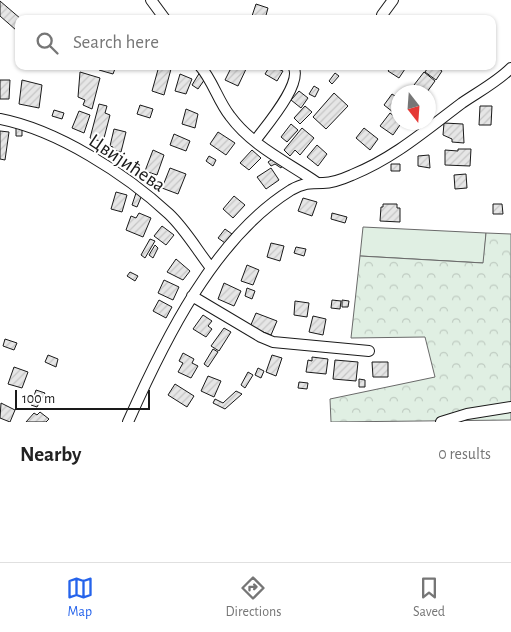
<!DOCTYPE html>
<html lang="en">
<head>
<meta charset="utf-8">
<style>
	body { margin:0; font-family:"Alegreya Sans",sans-serif; background:#f2f2f2; color:#222 }
	.compass { position:absolute; left:391px; top:85px; width:45px; height:45px; border-radius:50%; background:#fff; box-shadow:0 1px 4px #0004; rotate:163deg }
	.scale { position:absolute; left:15px; bottom:12px; width:135px; box-sizing:border-box; padding-left:5px; border:2px solid #1a1a1a; border-top:0; font-size:14px; line-height:18px; white-space:nowrap; color:#1a1a1a; -webkit-text-stroke:4px #fff; paint-order:stroke }
	.list { margin:0; padding:0; list-style:none }
	h2 { display:flex; justify-content:space-between; align-items:center; height:65px; margin:0; padding:0 20px; font-size:21px }
	h2 small { font-size:16px; font-weight:400; color:#767676 }
	.icon { flex:none; width:28px; height:28px; fill:none; stroke:currentColor; stroke-width:2; stroke-linecap:round; stroke-linejoin:round }
	.map { position:relative; flex:none; width:511px; height:422px; overflow:hidden }
	.search { position:absolute; background:#fff; box-shadow:0 1px 4px #0004; left:15px; right:15px; top:15px; height:55px; display:flex; align-items:center; gap:12px; box-sizing:border-box; padding:0 18px; border-radius:10px; color:#767676; font-size:19px }
	.sheet { height:140px; background:#fff }
	nav { display:flex; justify-content:space-around; align-items:center; box-sizing:border-box; height:70px; border-top:1px solid #e0e0e0; background:#fff; font-size:14px; color:#767676 }
	nav a { display:grid; justify-items:center; gap:2px }
	nav .on { color:#2563eb }
	.map>svg:first-child { display:block }
</style>
</head>
<body>
<div class="map">
<svg width="511" height="422" viewBox="0 0 511 422">
	<defs>
		<pattern id="forest-crowns" width="20" height="18" patternUnits="userSpaceOnUse" patternTransform="scale(1.25)"><rect width="20" height="18" fill="#e0efe3"/><path d="M2 6a3 3 0 1 1 6 0M12 15a3 3 0 1 1 6 0" fill="none" stroke="#c0ccc2"/></pattern>
		<pattern id="building-hatch" width="6" height="6" patternUnits="userSpaceOnUse" patternTransform="scale(1.25)"><rect width="6" height="6" fill="#e6e6e6"/><path d="M-1 1l2-2M0 6l6-6M5 7l2-2" fill="none" stroke="#c5c5c5"/></pattern>
	</defs>
	<rect width="100%" height="100%" fill="#fff"/>
	<path fill="#e0efe3" stroke="#6a6a6a" d="M363,227L486,233L484,263L360,256Z"/>
	<path fill="url(#forest-crowns)" stroke="#6a6a6a" d="M486,233L511,234V420L331,422L330,399L435,377L425,337L351,338L360,256L483,263Z"/>
	<path fill="url(#building-hatch)" stroke="#1a1a1a" d="M0,1L21,19H19V26L16,30L0,16Z
		M256,4L268,8L265,19H251Z
		M101,66H116L113,74L99,70Z
		M159,66L171,69L164,95L152,91Z
		M232,66L247,67L238,86L225,80Z
		M270,66L283,71L277,81L265,74Z
		M392,66H407L399,78L388,71Z
		M429,66H435L442,71L436,80L425,72Z
		M80,72L100,78L92,109L83,105L85,100L78,97Z
		M200,72L205,79L198,89L192,85Z
		M424,72L435,81L427,92L414,85Z
		M335,73L339,76L332,84L329,81Z
		M180,74L192,79L186,94L175,91Z
		M0,80H10L9,99H0Z
		M22,80L42,85L39,108L19,104Z
		M314,86L319,89L315,97L309,94Z
		M299,91L308,98L301,108L291,100Z
		M334,93L348,106L326,129L313,117Z
		M392,94L398,98V116L384,105Z
		M99,104L107,106L105,113L110,115L103,142L90,138Z
		M140,105L153,109L150,118L137,114Z
		M305,106L312,112L300,124L294,118Z
		M480,106H492L491,125H479Z
		M186,109L198,114L195,128L182,124Z
		M54,110L64,113L62,119L52,116Z
		M79,111L90,115L84,133L72,128Z
		M390,113L398,119V122H402L393,135L380,126Z
		M444,123L463,124L464,143L452,142V139L443,135Z
		M291,124L298,130L287,142L281,137Z
		M16,127L22,128V136H16Z
		M302,128L314,138L300,155L295,150L290,156L284,150Z
		M364,128L378,139L370,150L356,138Z
		M114,129L126,132L121,152L112,150L113,147L110,146Z
		M0,131L9,132L5,160L0,159Z
		M218,132L235,143L226,155L210,144Z
		M174,134L190,141L186,151L170,145Z
		M317,145L327,154L318,166L307,157Z
		M458,149H471L470,166L445,165V150L458,151Z
		M153,150L164,155L157,175L145,171Z
		M252,150L261,158L249,170L240,163Z
		M429,155L430,168L418,166V156Z
		M209,156L216,160L213,166L206,161Z
		M274,158L283,164L281,168L275,164L271,166L268,162Z
		M391,164H400V171H391Z
		M170,168L186,174L178,194L162,188Z
		M271,168L279,180L266,189L257,177Z
		M466,174L467,188L455,189L454,175Z
		M116,192L127,195L122,212L111,209Z
		M136,193L142,195L137,207L132,205Z
		M234,196L245,205L233,218L223,209Z
		M303,198L317,202L312,216L298,211Z
		M383,204H397V208H400V222L380,221L381,207H383Z
		M493,204H502L503,214H493Z
		M139,213L151,218L143,237L126,230L131,216L136,218Z
		M332,213L347,217L345,223L331,219Z
		M162,226L174,235L166,245L154,236Z
		M225,229L232,234L225,243L218,238Z
		M150,239L155,241L145,258L141,255Z
		M271,243L284,246L280,261L267,257Z
		M155,245L158,248L153,258L149,255Z
		M296,247L306,249L304,256L294,253Z
		M176,259L190,271L183,280L167,272Z
		M247,265L259,270L253,285L241,281Z
		M130,272L138,276L135,281L127,276Z
		M164,280L179,287L173,300L158,293Z
		M224,283L241,291L234,306L218,299Z
		M247,288L255,291L252,299L245,296Z
		M159,300L172,307L166,318L153,311Z
		M332,300L341,301L340,309L331,308Z
		M342,300L349,301L348,307H342Z
		M295,301L309,303L307,317L294,315Z
		M256,313L277,321L271,335L250,327Z
		M203,315L212,321L208,326L212,329L206,337L193,329Z
		M313,316L326,319L323,335L309,332Z
		M224,328L231,332L219,351L211,346Z
		M5,339L17,343L14,350L3,346Z
		M213,349L218,352L208,367L204,364Z
		M183,353L194,359L192,363L198,366L191,378L178,372L183,363L179,361Z
		M48,355L58,359L56,367L45,362Z
		M272,355L282,358L276,376L266,372Z
		M312,357L328,359L326,374L306,372L308,360L312,361Z
		M335,360L358,362L356,381L333,379Z
		M372,362H388V377H373Z
		M14,367L28,372L22,388L8,384Z
		M258,368L264,371L261,378L255,375Z
		M248,372L253,375L245,388L241,385Z
		M208,376L221,381L214,397L201,391Z
		M359,379L365,380V387H359Z
		M299,382L308,383L307,389L298,388Z
		M175,384L194,396L187,407L168,395Z
		M36,390L45,393L37,407L31,405Z
		M236,391L242,394L225,409L213,403L215,399L223,403Z
		M1,403L15,410L10,422L0,418Z
		M40,412L49,419L46,422H26L34,413L37,415Z"/>
	<g fill="none" stroke-linecap="round" stroke-linejoin="round">
		<g stroke="#1a1a1a" stroke-width="12">
			<path id="minor" d="M151,0L165,19
				M382,15L393,0
				M200,66C213,81 218,101 230,116C252,146 287,162 316,182
				M0,119C57,130 126,174 169,214C185,229 197,250 211,268
				M255,141C265,127 304,83 293,66
				M192,296L261,337L273,342L369,351
				M128,422C164,341 214,238 291,190C303,183 310,183 323,183C333,183 343,179 352,175C394,158 426,130 462,103C478,92 497,82 511,68
				M441,422L467,414L511,407"/>
		</g>
		<use href="#minor" stroke="#fff" stroke-width="10"/>
	</g>
	<g text-anchor="middle" dominant-baseline="central" stroke-width="4" stroke-linejoin="round" paint-order="stroke">
		<g font-size="20" fill="#1a1a1a" stroke="#fff">
			<text transform="translate(127 163) rotate(34)">Цвијићева</text>
		</g>
	</g>
</svg>
<svg class="compass" viewBox="-18 -18 36 36"><path d="M0-13l5 13h-10z" fill="#e53935"/><path d="M0 13l5-13h-10z" fill="#767676"/></svg>
<div class="scale">100 m</div>
<div class="search"><svg class="icon" aria-label="search" viewBox="0 0 24 24"><circle cx="10" cy="10" r="6"/><path d="M15 15l6 6"/></svg>Search here</div>
</div>
<section class="sheet">
<h2>Nearby<small>0 results</small></h2>
<ul class="list">
</ul>
</section>
<nav>
<a class="on"><svg class="icon" aria-label="map" viewBox="0 0 24 24"><path d="M3 6l6-2 6 2 6-2v14l-6 2-6-2-6 2zM9 4v14M15 6v14"/></svg>Map</a>
<a><svg class="icon" aria-label="directions" viewBox="0 0 24 24"><path d="M12 3l9 9-9 9-9-9zM9 14v-3h6M13 9l2 2-2 2"/></svg>Directions</a>
<a><svg class="icon" aria-label="saved" viewBox="0 0 24 24"><path d="M7 4h10v16l-5-4-5 4z"/></svg>Saved</a>
</nav>
</body>
</html>
